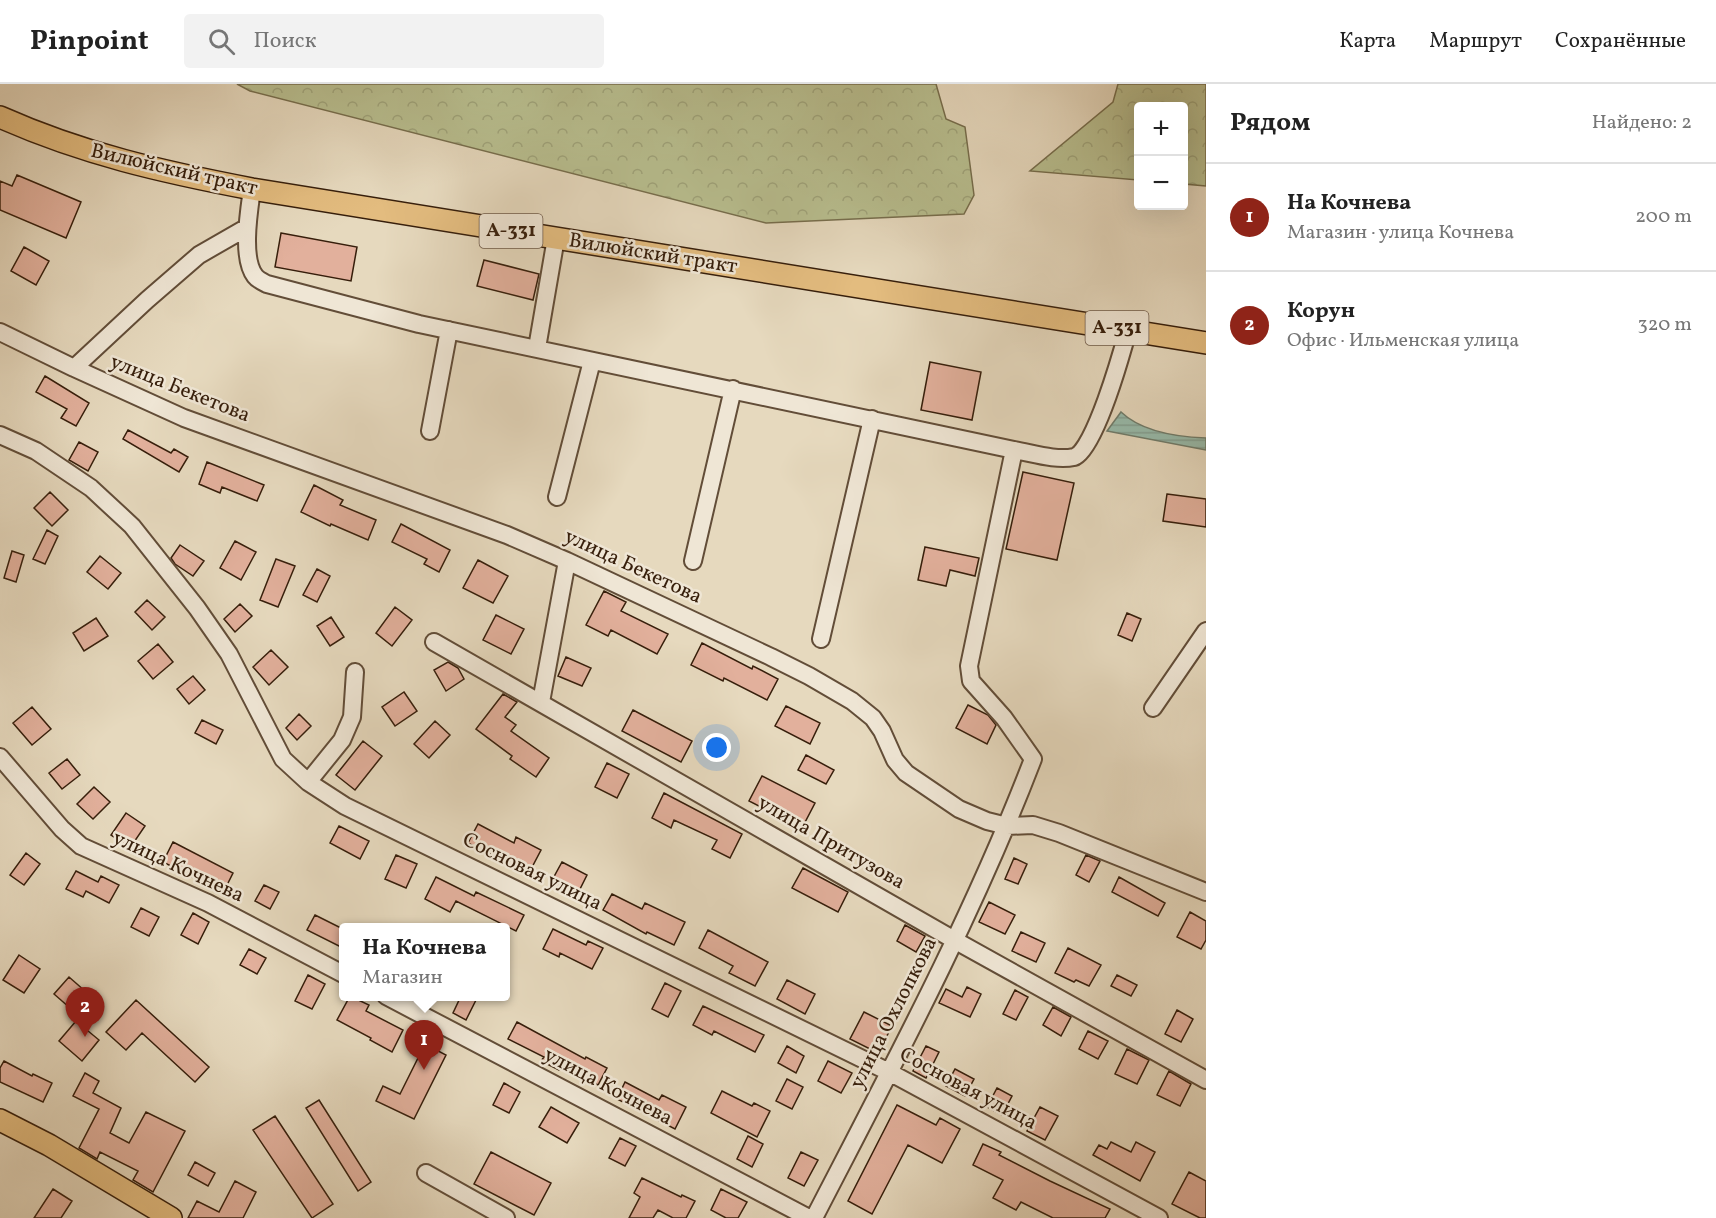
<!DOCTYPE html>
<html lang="ru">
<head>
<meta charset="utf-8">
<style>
	body { margin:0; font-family:Vollkorn,serif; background:#f2f2f2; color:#222 }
	.controls { position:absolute; right:18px; top:18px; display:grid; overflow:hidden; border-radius:6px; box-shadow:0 6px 24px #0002 }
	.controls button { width:54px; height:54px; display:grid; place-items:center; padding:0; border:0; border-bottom:2px solid #e0e0e0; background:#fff; color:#222; font:30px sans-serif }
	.you { position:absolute; left:717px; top:664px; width:21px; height:21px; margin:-15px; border:4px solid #fff; border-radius:50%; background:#1a73e8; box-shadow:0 0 0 9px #1a73e833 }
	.badge { display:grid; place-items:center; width:39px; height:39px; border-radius:50%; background:#8f2418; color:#fff; font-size:20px; font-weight:700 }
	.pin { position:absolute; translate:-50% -50px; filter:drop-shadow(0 2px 3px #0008) }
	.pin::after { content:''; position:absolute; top:32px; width:21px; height:18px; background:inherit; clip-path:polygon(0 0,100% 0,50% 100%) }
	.popup { position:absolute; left:339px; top:839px; width:171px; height:78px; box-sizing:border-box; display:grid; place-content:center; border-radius:6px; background:#fff; filter:drop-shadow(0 2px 4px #0005); font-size:20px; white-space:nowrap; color:#767676 }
	.popup b { font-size:22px; color:#222 }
	.popup::after { content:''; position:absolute; left:50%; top:100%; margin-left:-12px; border:12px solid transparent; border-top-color:#fff }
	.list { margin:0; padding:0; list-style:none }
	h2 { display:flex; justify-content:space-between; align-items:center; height:78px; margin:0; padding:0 24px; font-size:26px }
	h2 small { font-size:20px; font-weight:400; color:#767676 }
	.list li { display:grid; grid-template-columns:39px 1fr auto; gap:18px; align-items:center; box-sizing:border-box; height:108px; padding:0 24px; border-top:2px solid #e0e0e0 }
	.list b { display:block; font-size:22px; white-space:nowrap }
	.list p { margin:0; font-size:20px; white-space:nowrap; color:#767676 }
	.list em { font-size:20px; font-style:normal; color:#767676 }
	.icon { flex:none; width:33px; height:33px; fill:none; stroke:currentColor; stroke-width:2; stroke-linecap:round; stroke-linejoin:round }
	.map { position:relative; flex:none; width:1206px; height:1134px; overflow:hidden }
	header { display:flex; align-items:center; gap:36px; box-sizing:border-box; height:84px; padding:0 30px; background:#fff; border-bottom:2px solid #e0e0e0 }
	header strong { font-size:28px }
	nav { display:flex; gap:33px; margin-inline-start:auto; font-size:21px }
	.search { width:420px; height:54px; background:#f2f2f2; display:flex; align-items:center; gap:15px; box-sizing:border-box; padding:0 21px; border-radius:6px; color:#767676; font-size:22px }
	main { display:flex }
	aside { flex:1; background:#fff }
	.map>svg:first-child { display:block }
</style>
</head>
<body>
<header>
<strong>Pinpoint</strong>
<div class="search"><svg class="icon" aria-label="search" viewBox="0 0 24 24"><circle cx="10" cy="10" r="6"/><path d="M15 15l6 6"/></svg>Поиск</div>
<nav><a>Карта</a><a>Маршрут</a><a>Сохранённые</a></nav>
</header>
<main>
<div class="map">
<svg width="1206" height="1134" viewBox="0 0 1206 1134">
	<defs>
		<pattern id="forest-crowns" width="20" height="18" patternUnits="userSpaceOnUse" patternTransform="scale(1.5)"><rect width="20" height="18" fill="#b8be8f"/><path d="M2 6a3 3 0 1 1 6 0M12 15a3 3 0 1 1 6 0" fill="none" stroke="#9fa37a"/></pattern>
		<pattern id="water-rules" width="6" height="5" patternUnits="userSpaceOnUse" patternTransform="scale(1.5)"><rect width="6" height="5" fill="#97bbab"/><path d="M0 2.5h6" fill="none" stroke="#83a092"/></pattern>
	</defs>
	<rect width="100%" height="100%" fill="#e6d9be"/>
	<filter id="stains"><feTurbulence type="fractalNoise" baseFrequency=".00333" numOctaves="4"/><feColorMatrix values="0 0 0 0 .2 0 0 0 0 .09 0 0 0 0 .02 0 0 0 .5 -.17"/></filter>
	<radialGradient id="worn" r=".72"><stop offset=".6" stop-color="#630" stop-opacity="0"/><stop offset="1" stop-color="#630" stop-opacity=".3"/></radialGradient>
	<path fill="url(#forest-crowns)" stroke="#776e4d" stroke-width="1.5" d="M237,0H936L946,35L965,43L974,111L964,130L766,139L250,7Z
		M1118,0H1206V102L1184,100V22H1138V96L1030,87L1113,18Z"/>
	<path fill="url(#water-rules)" stroke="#707c6b" stroke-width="1.5" d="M1121,328C1142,348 1178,353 1206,354V366L1107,347Z"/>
	<path fill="#e2b09c" stroke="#361e0b" stroke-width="1.5" d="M17,91L81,118L66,154L0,126V97L12,102Z
		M281,149L357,163L351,197L275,183Z
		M24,163L49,177L36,201L11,187Z
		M484,176L539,190L533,216L477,202Z
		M930,278L981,288L972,336L921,326Z
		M45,292L89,319L76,342L61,334L67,325L36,308Z
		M128,346L171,369L174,365L188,373L179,388L123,355Z
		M79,358L98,368L88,387L69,376Z
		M207,378L264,401L257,417L222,403L220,409L199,400Z
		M1023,388L1074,399L1057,476L1006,465Z
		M314,401L343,416L340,421L376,436L368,456L331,440L330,442L301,428Z
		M50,408L68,426L52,442L34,424Z
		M1167,410L1206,415V443L1163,437Z
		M401,440L450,466L439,488L424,480L427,475L392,458Z
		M47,446L58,452L45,480L33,475Z
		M235,457L256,468L241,496L220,484Z
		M180,461L204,477L193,492L175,480L171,474Z
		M925,463L979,474L975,492L950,486L946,502L918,496Z
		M12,467L24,471L16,498L4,494Z
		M100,472L121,489L108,505L87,488Z
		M276,475L295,482L278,523L260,516Z
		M478,476L508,492L493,519L463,504Z
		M317,485L330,492L317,518L303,511Z
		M604,507L626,518L621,527L668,550L657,570L611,546L608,552L586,541Z
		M147,516L165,533L152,546L135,528Z
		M240,520L252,532L235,548L224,535Z
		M395,523L412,536L392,562L376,549Z
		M1127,529L1141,535L1132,557L1118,551Z
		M496,531L524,545L511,570L483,556Z
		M331,533L344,553L330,562L317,542Z
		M96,534L108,552L84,567L73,549Z
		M702,559L752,585L753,582L778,595L767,616L724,594L723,597L691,581Z
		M158,560L173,578L153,595L138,577Z
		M271,566L288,583L269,601L253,583Z
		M566,573L591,584L582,602L558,592Z
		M448,578L458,584L464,595L446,607L434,586Z
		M193,592L205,606L189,620L177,605Z
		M404,608L417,627L395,642L382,623Z
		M503,610L517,618L505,633L516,641L511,647L549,674L536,693L510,675L512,672L476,645Z
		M968,621L988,631L996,641L987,660L956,644Z
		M786,622L820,639L810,660L775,642Z
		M32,623L51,645L32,661L13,639Z
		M633,626L692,657L681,678L622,647Z
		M299,630L311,642L297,656L286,644Z
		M202,636L223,646L216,660L195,649Z
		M435,637L450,651L429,674L414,660Z
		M363,657L382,672L355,706L336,691Z
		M806,671L834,686L826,700L798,686Z
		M67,675L80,691L62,705L49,689Z
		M607,679L629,690L617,714L595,703Z
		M762,692L815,719L802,744L749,717Z
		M94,703L110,718L93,735L77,720Z
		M664,709L742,750L730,774L712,765L717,756L674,736L671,744L652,734Z
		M126,729L145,742L130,764L111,751Z
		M478,740L514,759L516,753L541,766L530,787L492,767L490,771L468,759Z
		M339,742L369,757L360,775L330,759Z
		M173,758L233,789L223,809L163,778Z
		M26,769L40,780L24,801L10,791Z
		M396,771L417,780L406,804L385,795Z
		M1086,771L1100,777L1089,798L1076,791Z
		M1014,774L1027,780L1018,800L1005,795Z
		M562,778L587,791L576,813L550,800Z
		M803,784L848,808L838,828L792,804Z
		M76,787L98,798L101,792L119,801L109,819L86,807L83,813L66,805Z
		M436,793L474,812L476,808L524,831L516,847L456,817L450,828L425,815Z
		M1119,793L1165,819L1158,832L1112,808Z
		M264,801L279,808L270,825L255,817Z
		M612,810L642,825L645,819L685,838L674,861L647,848L646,850L603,826Z
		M989,818L1015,831L1005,850L979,838Z
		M141,824L159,833L149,852L131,843Z
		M1190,828L1206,837V856L1201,865L1177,853Z
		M193,829L209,838L198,860L181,851Z
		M315,831L343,845V864L307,846Z
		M905,841L925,852L916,868L897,857Z
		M553,845L586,861L588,857L603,864L592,885L560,869L559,873L543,865Z
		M708,846L768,878L755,902L729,889L733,882L699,864Z
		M1021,848L1045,859L1036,878L1012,867Z
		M1068,864L1101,881L1089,902L1076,896L1074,898L1055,889Z
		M249,865L266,874L257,890L240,881Z
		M19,871L40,885L24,909L3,896Z
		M308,891L325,900L312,925L295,917Z
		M1117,891L1137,901L1131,912L1111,902Z
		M69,893L85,907L70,924L54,910Z
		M787,896L815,910L805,930L777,915Z
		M665,899L681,907L668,933L652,925Z
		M967,903L981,910L970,933L939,919L946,905L962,913Z
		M1015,906L1028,913L1016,936L1003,930Z
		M350,912L369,921L366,927L403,946L392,968L370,956L371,954L337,936Z
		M461,912H478L466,936L453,929Z
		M136,916L209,983L195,998L142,949L126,966L106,948Z
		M703,922L764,951L755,968L714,947L712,951L693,941Z
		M1053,923L1071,933L1061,952L1043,941Z
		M1177,926L1193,935L1181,958L1165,950Z
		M864,928L892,942L878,969L850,955Z
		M76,937L99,956L82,977L59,957Z
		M517,938L585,975L586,973L607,984L598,1001L561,982L559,986L541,977L544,973L508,955Z
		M1088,947L1108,957L1098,975L1079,965Z
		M425,960L446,971L414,1035L376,1017L383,1002L400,1010Z
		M787,962L804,972L796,989L778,979Z
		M926,962L939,968L926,994L913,987Z
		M1127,965L1149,976L1137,1000L1115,990Z
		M4,977L32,992L33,990L52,999L43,1018L0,998V984Z
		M828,977L852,989L841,1009L818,997Z
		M955,985L974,995L965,1012L946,1002Z
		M1169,987L1191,1000L1180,1022L1157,1011Z
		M85,989L99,997L93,1009L121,1024L110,1049L129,1059L146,1028L185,1047L153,1108L133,1096L138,1087L100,1068L97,1075L79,1064L99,1025L73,1012Z
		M787,995L803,1003L792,1025L776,1017Z
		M625,998L659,1016L662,1011L686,1023L675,1045L617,1015Z
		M504,999L520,1008L509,1029L493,1021Z
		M997,1004L1012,1012L1002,1031L987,1023Z
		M722,1007L752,1022L754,1019L770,1027L757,1053L711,1029Z
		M319,1016L371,1098L358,1107L306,1024Z
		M897,1021L936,1041L940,1034L960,1045L942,1079L908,1061L872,1130L848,1117Z
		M551,1023L579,1039L567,1059L539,1043Z
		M1040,1023L1058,1032L1045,1056L1027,1047Z
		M275,1032L333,1120L312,1134L253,1046Z
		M748,1052L763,1060L752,1083L737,1075Z
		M620,1054L636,1062L625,1082L609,1074Z
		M1111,1058L1131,1068L1136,1058L1155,1068L1140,1097L1093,1071L1099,1061L1107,1065Z
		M983,1060L1001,1068L999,1071L1050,1097L1110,1125L1105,1134H1053L1021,1118L1016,1126L993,1114L1003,1096L973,1081Z
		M491,1068L551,1099L534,1131L474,1100Z
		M801,1068L818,1076L804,1102L788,1094Z
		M195,1078L215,1089L208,1102L188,1091Z
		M1189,1088L1206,1097V1134H1200L1172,1120Z
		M642,1094L681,1113L682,1111L695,1117L686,1134H673L658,1126L653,1134H629L640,1113L634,1109Z
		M235,1097L256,1108L243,1134H188L197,1117L219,1128Z
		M53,1105L72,1117L61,1134H34Z
		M721,1105L747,1118L738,1134H726L711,1126Z"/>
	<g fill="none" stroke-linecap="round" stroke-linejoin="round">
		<g stroke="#624d38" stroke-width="20">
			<path id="minor" d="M252,105C249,127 241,174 255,192C258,196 263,198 267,200L419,240L1014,366L969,582L971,597L1004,634L1033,675C972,834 892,983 814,1134
				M0,248L74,284L184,334L507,451L567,477L771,573L809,592L852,617L873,634L882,647L895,676L906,689L959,725L987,737L1007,742L1033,741L1059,749L1206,808
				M537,264L556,154
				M74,284L147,216L199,171L246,144
				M430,347L449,246
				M0,351L36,367L91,404L132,442L197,524L229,570L283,675L308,698L345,722L889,988L1159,1134
				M1014,366C1032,369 1056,377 1074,373C1094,368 1122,268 1128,246
				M557,413L592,277
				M693,477L733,305
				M821,555L872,335
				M434,558L956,857L1206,996
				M541,618L567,477
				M1153,624L1206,547
				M0,673L62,745L81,762L208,819L343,890
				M308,698L342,656L352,633L355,588
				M386,912L809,1134
				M426,1089L506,1134"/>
		</g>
		<g stroke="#361e0b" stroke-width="24">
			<path id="major" d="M0,33C83,70 163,88 252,105L1206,259
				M0,1036L49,1061L171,1134"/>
		</g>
		<use href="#minor" stroke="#efe6d5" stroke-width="16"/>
		<use href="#major" stroke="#e3bc7f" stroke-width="21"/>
	</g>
	<g text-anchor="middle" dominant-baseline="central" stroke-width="5" stroke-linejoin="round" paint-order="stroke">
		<g fill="#efe6d5" stroke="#6e5a48" stroke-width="1.5">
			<rect x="479.5" y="130" width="63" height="34" rx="4.5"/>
			<rect x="1085.5" y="227" width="63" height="34" rx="4.5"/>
		</g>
		<g font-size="20" font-weight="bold" fill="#361e0b">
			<text x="511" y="147">А-331</text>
			<text x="1117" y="244">А-331</text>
		</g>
		<g font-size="21" fill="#361e0b" stroke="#efe6d5">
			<text transform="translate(174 86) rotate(13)">Вилюйский тракт</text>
			<text transform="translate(653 170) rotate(9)">Вилюйский тракт</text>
			<text transform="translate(180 305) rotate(22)">улица Бекетова</text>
			<text transform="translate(633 483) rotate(25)">улица Бекетова</text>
			<text transform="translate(831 759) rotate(30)">улица Притузова</text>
			<text transform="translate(178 783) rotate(25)">улица Кочнева</text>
			<text transform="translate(532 788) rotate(26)">Сосновая улица</text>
			<text transform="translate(894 929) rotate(-63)">улица Охлопкова</text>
			<text transform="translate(608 1003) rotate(28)">улица Кочнева</text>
			<text transform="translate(968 1005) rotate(28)">Сосновая улица</text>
		</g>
	</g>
	<rect width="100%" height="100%" filter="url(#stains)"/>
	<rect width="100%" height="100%" fill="url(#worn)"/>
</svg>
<div class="controls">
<button>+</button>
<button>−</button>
</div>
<div class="you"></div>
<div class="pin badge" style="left:424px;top:986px">1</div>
<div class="popup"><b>На Кочнева</b>Магазин</div>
<div class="pin badge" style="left:85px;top:953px">2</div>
</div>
<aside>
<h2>Рядом<small>Найдено: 2</small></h2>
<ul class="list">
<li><span class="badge">1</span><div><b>На Кочнева</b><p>Магазин · улица Кочнева</p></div><em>200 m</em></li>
<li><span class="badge">2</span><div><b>Корун</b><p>Офис · Ильменская улица</p></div><em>320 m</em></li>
</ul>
</aside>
</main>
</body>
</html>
